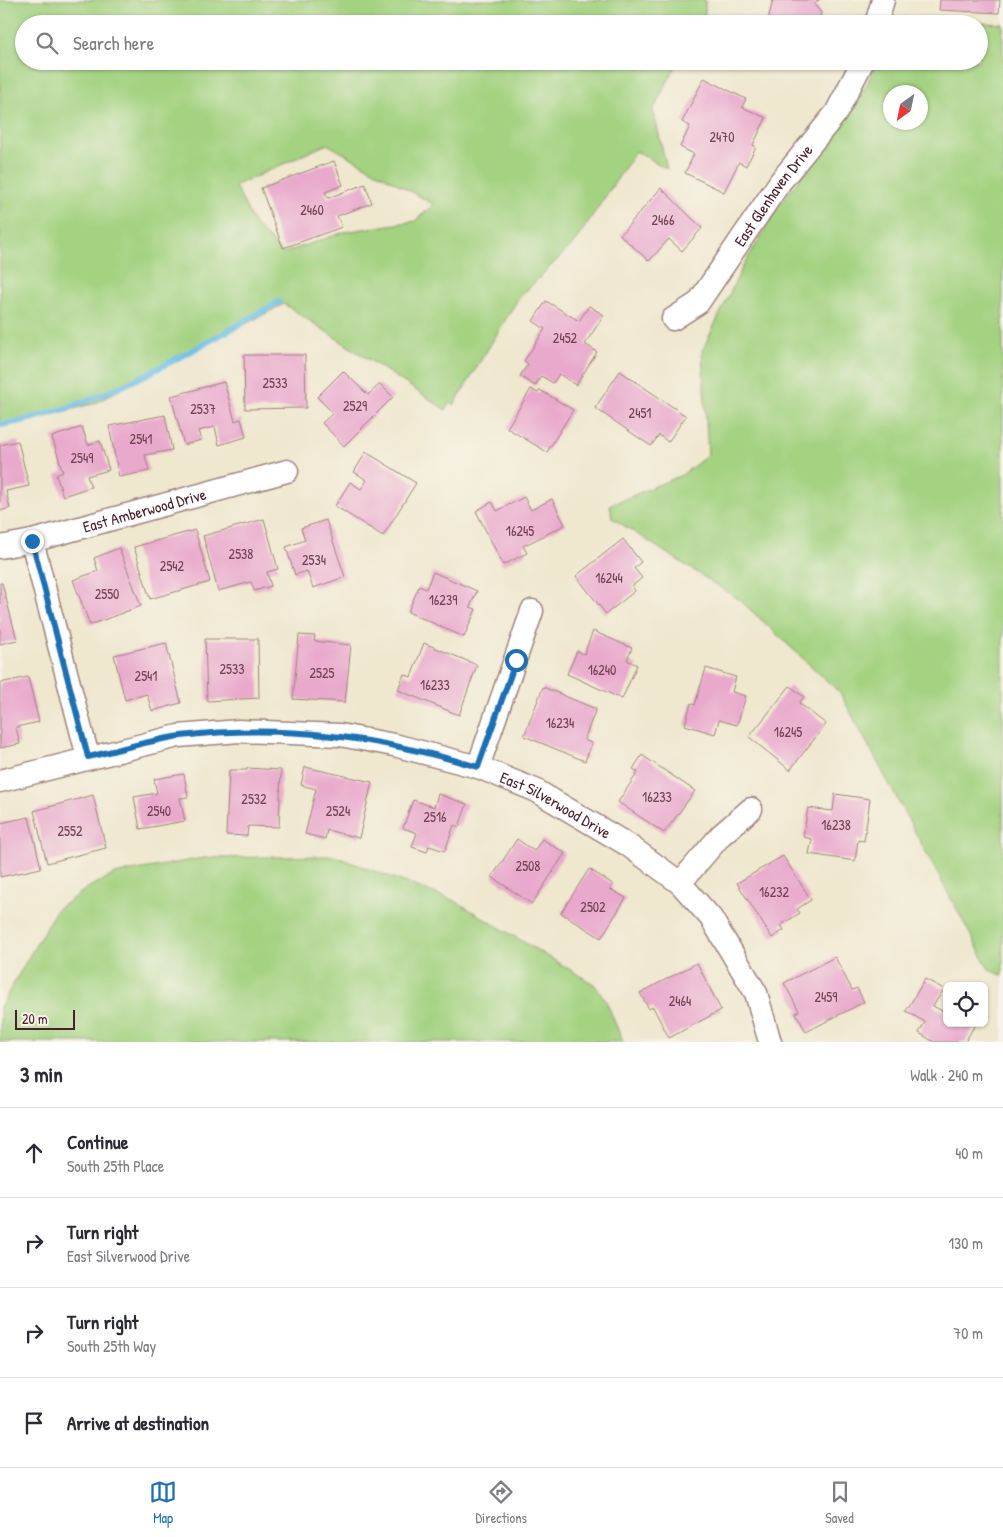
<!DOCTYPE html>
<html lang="en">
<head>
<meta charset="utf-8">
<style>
	body { margin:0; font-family:"Patrick Hand",sans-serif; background:#f7f7f7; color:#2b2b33 }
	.controls { position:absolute; right:15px; bottom:15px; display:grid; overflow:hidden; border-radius:8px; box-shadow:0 1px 4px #0004 }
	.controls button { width:45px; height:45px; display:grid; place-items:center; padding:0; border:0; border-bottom:1px solid #e1e1e2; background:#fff; color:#2b2b33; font:25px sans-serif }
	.compass { position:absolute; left:883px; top:85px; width:45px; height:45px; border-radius:50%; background:#fff; box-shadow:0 1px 4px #0004; rotate:213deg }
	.scale { position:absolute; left:15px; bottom:12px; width:60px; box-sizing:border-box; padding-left:5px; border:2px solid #4a1f2b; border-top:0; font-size:14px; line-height:18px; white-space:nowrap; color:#4a1f2b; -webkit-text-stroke:4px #f7f3e8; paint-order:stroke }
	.stop { position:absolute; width:15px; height:15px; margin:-11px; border:4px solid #1f6fb2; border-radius:50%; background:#fff }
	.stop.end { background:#1f6fb2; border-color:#fff; box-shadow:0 1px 5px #0008 }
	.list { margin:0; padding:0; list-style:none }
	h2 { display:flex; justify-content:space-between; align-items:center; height:65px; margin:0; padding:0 20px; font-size:21px }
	h2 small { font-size:16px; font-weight:400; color:#7c7c81 }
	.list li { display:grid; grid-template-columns:32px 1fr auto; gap:15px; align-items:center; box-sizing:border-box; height:90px; padding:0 20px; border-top:1px solid #e1e1e2 }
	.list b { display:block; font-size:19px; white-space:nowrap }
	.list p { margin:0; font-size:16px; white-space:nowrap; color:#7c7c81 }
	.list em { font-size:16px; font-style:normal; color:#7c7c81 }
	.icon { flex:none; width:28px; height:28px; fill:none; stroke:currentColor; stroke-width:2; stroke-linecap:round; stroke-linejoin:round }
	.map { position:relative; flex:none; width:1003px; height:1042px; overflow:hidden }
	.search { position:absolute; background:#fff; box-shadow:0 1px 4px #0004; left:15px; right:15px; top:15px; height:55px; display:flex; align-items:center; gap:12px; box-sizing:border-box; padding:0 18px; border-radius:28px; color:#7c7c81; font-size:19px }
	.sheet { height:425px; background:#fff }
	nav { display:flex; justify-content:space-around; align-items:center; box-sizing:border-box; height:70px; border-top:1px solid #e1e1e2; background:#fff; font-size:14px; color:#7c7c81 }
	nav a { display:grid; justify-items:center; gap:2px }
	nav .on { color:#1f6fb2 }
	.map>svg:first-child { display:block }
</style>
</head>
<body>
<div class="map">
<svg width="1003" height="1042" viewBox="0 0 1003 1042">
	<rect width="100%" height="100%" fill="#f7f3e8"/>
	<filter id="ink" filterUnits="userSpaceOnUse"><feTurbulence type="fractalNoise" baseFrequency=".02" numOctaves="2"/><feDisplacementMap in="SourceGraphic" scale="10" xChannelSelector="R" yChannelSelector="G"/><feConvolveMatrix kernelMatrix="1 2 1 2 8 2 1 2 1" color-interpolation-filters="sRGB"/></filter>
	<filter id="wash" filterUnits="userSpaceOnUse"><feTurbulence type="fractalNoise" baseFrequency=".0096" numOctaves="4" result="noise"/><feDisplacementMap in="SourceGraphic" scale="20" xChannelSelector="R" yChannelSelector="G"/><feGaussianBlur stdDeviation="1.12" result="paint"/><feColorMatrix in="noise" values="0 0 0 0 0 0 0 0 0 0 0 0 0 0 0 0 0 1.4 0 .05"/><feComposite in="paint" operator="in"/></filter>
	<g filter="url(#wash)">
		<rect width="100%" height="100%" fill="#efe7ce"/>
		<path fill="#a3d280" stroke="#767856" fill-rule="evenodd" d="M0,0H705V24H24V61H678L653,110L667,169L636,151L574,243L518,299L454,405L450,402L446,410L284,304L95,403L24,423L0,427ZM327,144L433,204V205L415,221L344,232L283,253L255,225L235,186Z
			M892,17L1003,24V976L989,969L840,693L740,600L612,518L610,505L682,475L708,455L702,351L742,268L781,203L857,104L878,61H979V24H890ZM890,92H920V122H890Z
			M334,856L455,901L594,984L606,1001L623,1042H0V1007L56,910L89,887L115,874L203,858Z"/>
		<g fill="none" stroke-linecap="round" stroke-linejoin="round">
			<path stroke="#6abee6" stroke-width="6" d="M0,425C102,408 190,351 279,302"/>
		</g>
		<g id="blocks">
			<path fill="#e9a9cc" d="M773,0H819L814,4L821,13L819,24H767Z
				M940,0H1000L999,13L939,10Z
				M794,61H812L811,65Z
				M704,78L746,99L742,107L766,118L753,145L756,147L746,166L739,162L724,192L685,173L694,154L680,147L690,126L682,122Z
				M334,161L343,185L325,192L328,198L365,184L372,203L337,216L342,227L283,248L261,188Z
				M661,188L702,228L682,251L669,239L649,261L620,235Z
				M546,301L579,321L589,306L604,315L585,344L597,352L576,385L559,374L553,383L541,376L535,386L520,376L528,364L524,361L545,329L533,321Z
				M244,355H305L306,408L245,409Z
				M343,371L368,395L380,384L393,397L344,446L322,423L333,413L317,397Z
				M620,371L686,416L668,442L659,435L651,446L595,408Z
				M224,382L235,421L241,419L246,437L219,445L215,427L198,431L201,440L184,445L171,396Z
				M531,389L538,393L540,390L573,410L547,452L507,428Z
				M165,415L172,450L145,455L149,471L119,477L109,426Z
				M82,427L88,445L100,441L109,470L87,476L91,487L63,496L56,475L63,472L52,437Z
				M18,441L29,486L6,491L10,508L0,511V445Z
				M366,452L416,483L383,536L335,506L350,482L361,489L367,480L354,472Z
				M524,497L531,510L552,499L565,525L523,546L527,553L503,565L476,511L492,502L497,511Z
				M264,519L278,569L267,572L271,586L254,591L251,582L218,591L203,536Z
				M326,520L345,577L313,588L307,571L295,575L286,547L305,540L301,528Z
				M195,530L210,582L150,599L134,547Z
				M623,539L641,562L634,568L642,578L632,586L635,591L606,614L576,576Z
				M119,548L141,606L90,625L73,580L98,571L94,558Z
				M433,572L477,591L470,607L476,609L464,637L408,612L419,586L426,589Z
				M0,583H2L17,640L0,644Z
				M593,631L632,648L627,660L637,665L622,699L567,674L577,651L584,654Z
				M299,635L315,636L314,641L351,645L345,702L293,699Z
				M205,639H258L259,698L207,701Z
				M166,643L181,703L152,711L147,694L125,700L114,655Z
				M424,643L477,665L459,715L398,690L404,674L411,677Z
				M706,668L736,677L732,692L746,696L737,725L719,720L715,734L685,725L691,703L695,705Z
				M28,677L39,722L16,727L20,744L0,748V683Z
				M790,686L804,697L799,703L826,724L790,770L749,737Z
				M543,687L596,709L584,740L592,743L585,761L524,736Z
				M642,755L695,791L664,833L618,802L638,772L633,769Z
				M305,767L372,782L359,838L327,830L325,839L305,834L316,789L301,785Z
				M247,768L281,770L279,827L248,826L247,836L226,835L229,770H247Z
				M184,774L188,797L180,798L185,821L140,829L134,797L157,793L154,779Z
				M438,794L467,804L459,827L454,825L445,851L429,846L427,852L412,847L417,833L403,828L413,800L434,807Z
				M835,794L870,799L864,841L858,840L855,861L809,854L812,839L803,837L808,808L833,811Z
				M93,795L106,848L47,863L34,811Z
				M29,817L41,868L0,877V823Z
				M517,839L534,851L542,839L565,853L532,904L492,877Z
				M783,856L811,900L797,909L800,913L781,925L784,930L772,938L737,883Z
				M589,869L613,884L610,889L626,898L601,938L561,913Z
				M835,957L852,990L857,988L864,1002L806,1032L796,1013L799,1011L784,983Z
				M697,963L721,1010L669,1038L653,1007L649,1009L640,993Z
				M925,979L944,989L933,1006L944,1012L947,1008V1023H976L965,1042H934L919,1033L925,1022L906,1011Z"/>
		</g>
	</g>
	<g filter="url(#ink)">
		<use href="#blocks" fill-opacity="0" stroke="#9c837c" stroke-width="1"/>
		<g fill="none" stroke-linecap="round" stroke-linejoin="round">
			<g stroke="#9c837c" stroke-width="25">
				<g id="minor">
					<path d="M876,24L883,0"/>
					<path id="s1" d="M673,319L698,303L780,182L836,113L863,61"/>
					<path d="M32,541L88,757"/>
					<path id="s2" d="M0,547L32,541L287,471"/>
					<path d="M478,767L532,611"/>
					<path id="s3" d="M0,781L178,736L239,731L340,735L394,745L478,767L535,790L628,845L680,883L711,918L756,993L770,1042"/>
					<path d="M680,883L721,835L751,809"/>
				</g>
			</g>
			<use href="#minor" stroke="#fff" stroke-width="22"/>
		</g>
	</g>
	<g fill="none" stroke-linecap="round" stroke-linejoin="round" filter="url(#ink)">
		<path stroke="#1f6fb2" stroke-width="6" d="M32,541L88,757C118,750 150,740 181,736C284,724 378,737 478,767L516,660"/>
	</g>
	<g text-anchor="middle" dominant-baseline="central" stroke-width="4" stroke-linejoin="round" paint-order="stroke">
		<g font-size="14" fill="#724253">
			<text x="722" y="136">2470</text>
			<text x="312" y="209">2460</text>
			<text x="663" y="219">2466</text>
			<text x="565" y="337">2452</text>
			<text x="275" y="382">2533</text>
			<text x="355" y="405">2529</text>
			<text x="203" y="408">2537</text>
			<text x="640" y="412">2451</text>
			<text x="141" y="438">2541</text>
			<text x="82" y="457">2549</text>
			<text x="520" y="530">16245</text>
			<text x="241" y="553">2538</text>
			<text x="314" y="559">2534</text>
			<text x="172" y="565">2542</text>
			<text x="609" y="577">16244</text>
			<text x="107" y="593">2550</text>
			<text x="443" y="599">16239</text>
			<text x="232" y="668">2533</text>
			<text x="602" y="669">16240</text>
			<text x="322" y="672">2525</text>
			<text x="146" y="675">2541</text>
			<text x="435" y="684">16233</text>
			<text x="560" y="722">16234</text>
			<text x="788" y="731">16245</text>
			<text x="657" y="796">16233</text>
			<text x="254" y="798">2532</text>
			<text x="159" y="810">2540</text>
			<text x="338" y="810">2524</text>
			<text x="435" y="816">2516</text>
			<text x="836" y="824">16238</text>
			<text x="70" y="830">2552</text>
			<text x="528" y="865">2508</text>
			<text x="774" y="891">16232</text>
			<text x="593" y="906">2502</text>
			<text x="826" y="996">2459</text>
			<text x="680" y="1000">2464</text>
		</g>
		<g font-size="16" fill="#4a1f2b" stroke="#f7f3e8">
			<text stroke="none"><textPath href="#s1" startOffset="161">East Glenhaven Drive</textPath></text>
			<text stroke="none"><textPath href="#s2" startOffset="149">East Amberwood Drive</textPath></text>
			<text stroke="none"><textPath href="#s3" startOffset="574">East Silverwood Drive</textPath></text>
		</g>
	</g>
</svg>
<div class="controls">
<button><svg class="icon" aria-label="locate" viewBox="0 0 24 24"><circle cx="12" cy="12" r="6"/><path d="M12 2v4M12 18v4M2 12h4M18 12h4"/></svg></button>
</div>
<svg class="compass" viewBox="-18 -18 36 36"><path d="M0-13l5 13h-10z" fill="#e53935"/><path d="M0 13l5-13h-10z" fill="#7c7c81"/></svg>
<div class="scale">20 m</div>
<div class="stop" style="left:516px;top:660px"></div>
<div class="stop end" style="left:32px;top:541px"></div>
<div class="search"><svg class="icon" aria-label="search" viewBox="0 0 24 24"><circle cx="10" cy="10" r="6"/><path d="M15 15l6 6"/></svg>Search here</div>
</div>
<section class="sheet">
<h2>3 min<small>Walk · 240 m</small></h2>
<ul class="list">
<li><svg class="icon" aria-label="ahead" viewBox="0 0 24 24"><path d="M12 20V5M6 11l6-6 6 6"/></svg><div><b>Continue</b><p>South 25th Place</p></div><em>40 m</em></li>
<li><svg class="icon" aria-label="right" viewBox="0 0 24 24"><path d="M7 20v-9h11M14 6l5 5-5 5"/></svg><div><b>Turn right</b><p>East Silverwood Drive</p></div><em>130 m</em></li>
<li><svg class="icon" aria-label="right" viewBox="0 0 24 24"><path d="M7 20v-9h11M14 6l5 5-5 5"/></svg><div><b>Turn right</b><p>South 25th Way</p></div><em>70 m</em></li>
<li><svg class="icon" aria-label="arrive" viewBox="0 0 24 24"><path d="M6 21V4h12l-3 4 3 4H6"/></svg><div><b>Arrive at destination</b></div></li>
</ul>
</section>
<nav>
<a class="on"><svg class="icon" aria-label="map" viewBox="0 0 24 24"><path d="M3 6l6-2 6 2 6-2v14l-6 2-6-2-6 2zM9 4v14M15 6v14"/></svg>Map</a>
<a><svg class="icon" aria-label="directions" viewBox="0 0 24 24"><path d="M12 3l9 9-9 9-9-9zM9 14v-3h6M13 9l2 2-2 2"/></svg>Directions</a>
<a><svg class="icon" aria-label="saved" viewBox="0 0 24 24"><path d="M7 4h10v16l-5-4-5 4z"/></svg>Saved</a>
</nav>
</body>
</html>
